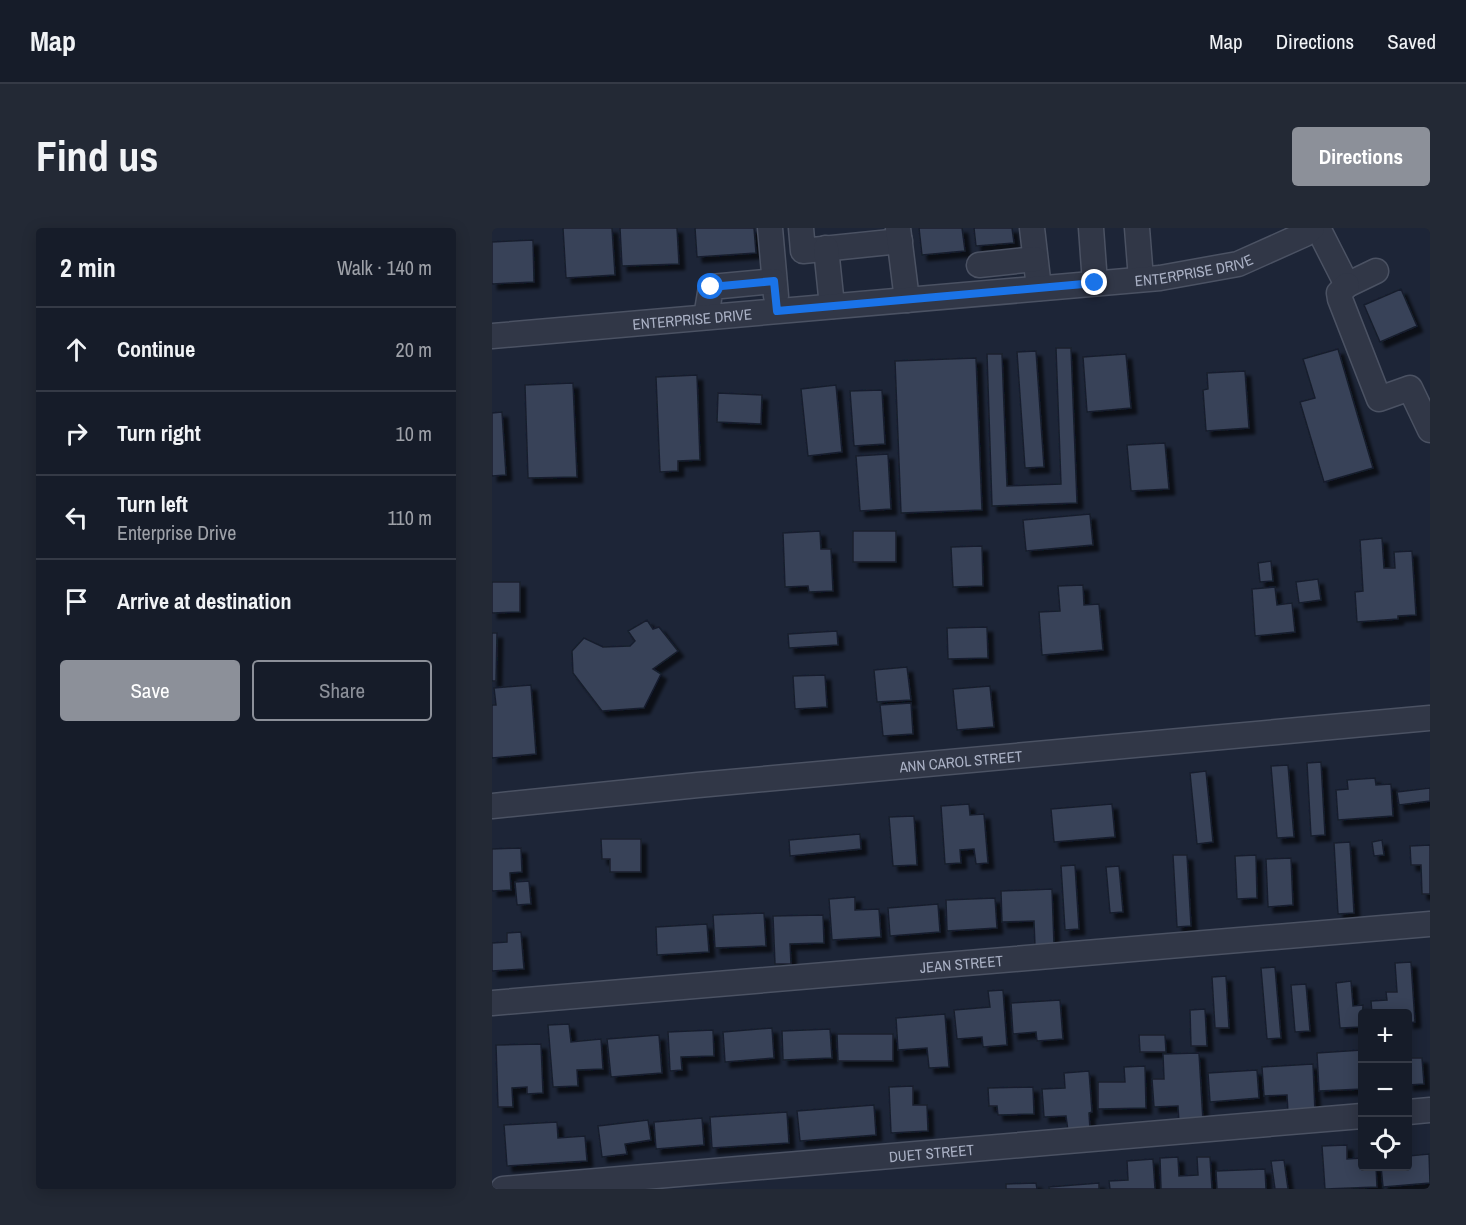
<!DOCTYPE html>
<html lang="en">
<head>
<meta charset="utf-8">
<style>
	body { margin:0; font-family:"Archivo Narrow",sans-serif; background:#232935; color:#f1f3f6 }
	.controls { position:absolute; right:18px; bottom:18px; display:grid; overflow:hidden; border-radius:6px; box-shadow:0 3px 15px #0003 }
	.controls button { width:54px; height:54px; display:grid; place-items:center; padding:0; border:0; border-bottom:2px solid #353a46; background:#161c29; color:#f1f3f6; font:30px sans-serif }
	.stop { position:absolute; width:18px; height:18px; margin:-14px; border:4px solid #1a73e8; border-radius:50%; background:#fff }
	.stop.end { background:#1a73e8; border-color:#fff; box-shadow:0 2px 6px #0008 }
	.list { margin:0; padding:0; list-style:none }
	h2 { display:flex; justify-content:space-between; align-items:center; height:78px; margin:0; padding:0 24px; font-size:26px }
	h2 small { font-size:20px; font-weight:400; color:#9ea1a8 }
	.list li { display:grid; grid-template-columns:39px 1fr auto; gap:18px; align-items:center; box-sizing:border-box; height:84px; padding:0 24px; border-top:2px solid #353a46 }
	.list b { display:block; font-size:22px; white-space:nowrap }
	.list p { margin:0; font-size:20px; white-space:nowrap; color:#9ea1a8 }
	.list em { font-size:20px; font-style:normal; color:#9ea1a8 }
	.actions { display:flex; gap:12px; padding:18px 24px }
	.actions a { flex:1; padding:14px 0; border:2px solid #8c9099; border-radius:6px; text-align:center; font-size:21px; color:#8c9099 }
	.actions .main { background:#8c9099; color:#fff }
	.icon { flex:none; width:33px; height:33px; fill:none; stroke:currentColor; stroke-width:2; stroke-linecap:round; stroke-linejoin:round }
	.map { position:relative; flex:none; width:938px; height:961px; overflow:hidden; border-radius:6px }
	header { display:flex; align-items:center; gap:36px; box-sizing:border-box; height:84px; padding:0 30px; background:#161c29; border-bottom:2px solid #353a46 }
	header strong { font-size:28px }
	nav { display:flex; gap:33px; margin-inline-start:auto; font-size:21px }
	.intro { display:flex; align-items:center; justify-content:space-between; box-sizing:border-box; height:144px; padding:0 36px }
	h1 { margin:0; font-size:42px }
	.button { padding:15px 27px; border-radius:6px; background:#8c9099; color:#fff; font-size:21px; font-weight:700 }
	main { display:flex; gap:36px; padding:0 36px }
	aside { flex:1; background:#161c29; border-radius:6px; box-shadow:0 3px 15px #0003 }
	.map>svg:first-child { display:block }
</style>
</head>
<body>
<header>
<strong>Map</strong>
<nav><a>Map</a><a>Directions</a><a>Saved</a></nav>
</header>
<div class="intro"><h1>Find us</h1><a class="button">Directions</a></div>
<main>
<aside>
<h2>2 min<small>Walk · 140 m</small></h2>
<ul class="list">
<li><svg class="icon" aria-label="ahead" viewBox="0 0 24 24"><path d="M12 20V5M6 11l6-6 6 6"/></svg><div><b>Continue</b></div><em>20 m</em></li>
<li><svg class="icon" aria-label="right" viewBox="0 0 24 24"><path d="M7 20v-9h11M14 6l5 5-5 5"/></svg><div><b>Turn right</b></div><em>10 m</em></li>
<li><svg class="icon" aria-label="left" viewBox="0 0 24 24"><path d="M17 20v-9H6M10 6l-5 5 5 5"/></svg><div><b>Turn left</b><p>Enterprise Drive</p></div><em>110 m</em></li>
<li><svg class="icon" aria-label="arrive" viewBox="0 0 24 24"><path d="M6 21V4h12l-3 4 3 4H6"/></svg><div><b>Arrive at destination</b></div></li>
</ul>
<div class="actions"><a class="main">Save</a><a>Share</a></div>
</aside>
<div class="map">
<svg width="938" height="961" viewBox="0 0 938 961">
	<defs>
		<filter id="shadow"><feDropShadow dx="5.5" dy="5.5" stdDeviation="1.5" flood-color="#0009"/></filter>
	</defs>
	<rect width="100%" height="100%" fill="#1d2537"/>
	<path fill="#394258" stroke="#181f2d" stroke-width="1.5" filter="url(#shadow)" d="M71,0H120L123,47L74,50Z
		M128,0H185L187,36L130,38Z
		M203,0H262L264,25L205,29Z
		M427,0H470L473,23L430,27Z
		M482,0H520L522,15L484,18Z
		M41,12L42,54L0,56V14Z
		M909,61L925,98L888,114L872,77Z
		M564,120H579L585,275L500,278L495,126H510L515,258L569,256Z
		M846,121L881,240L832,254L808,174L823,170L811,131Z
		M544,123L552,239L533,240L525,124Z
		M634,126L639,180L595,184L591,129Z
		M484,130L490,282L409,285L403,133Z
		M753,143L757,200L714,203L711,162L716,161L715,145Z
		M205,147L208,232L186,233V243L168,244L164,149Z
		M81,155L85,249L36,250L33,157Z
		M344,157L350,224L316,228L309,161Z
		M390,162L393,216L362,218L358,163Z
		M226,165L270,167L269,196L225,194Z
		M10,184L14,247L0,248V185Z
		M673,215L677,261L639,263L635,217Z
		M396,226L399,281L368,283L364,228Z
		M598,286L601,317L534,323L531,292Z
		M328,303L329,321H339L341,363L317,364L316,358L293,359L291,305Z
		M361,303H404V334H361Z
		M890,310L892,340H903L902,324L920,323L924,387L906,388V391L865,394L863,364L871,363L868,312Z
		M490,318L491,358L461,359L459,319Z
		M779,333L781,353L768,354L766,335Z
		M826,351L829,372L807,375L804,354Z
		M0,354H28V384L0,385Z
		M591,357L592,377L607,376L611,422L550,427L547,384L568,383L566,358Z
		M783,359L785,377L800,375L803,404L763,408L760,361Z
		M155,392L161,401L167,399L186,423L161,441L169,446L152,480L110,483L81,445L80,423L92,410L111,419L138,418L143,413L136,403Z
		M495,399L496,430L456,431L455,400Z
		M345,403L346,417L297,420L296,406Z
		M0,405H5L4,453H0Z
		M415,439L419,472L385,474L382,442Z
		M333,447L335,479L303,481L301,448Z
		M39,457L44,526L0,530V477H4L2,460Z
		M498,458L502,499L465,502L461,461Z
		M419,475L421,506L391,508L388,477Z
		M829,534L833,607L819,608L815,535Z
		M796,537L802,609L785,610L779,538Z
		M714,543L721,614L705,616L698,545Z
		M883,550L884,557L899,556L901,588L846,592L844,562L856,561L855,552Z
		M938,560V573L907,577L905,564Z
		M477,576L478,587L492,586L496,635L484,636L482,621L468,622L469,635L453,636L449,578Z
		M620,576L623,609L562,614L559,581Z
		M422,588L425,637L401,638L397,589Z
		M368,606L369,621L298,628L297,612Z
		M109,611H149V644H118V631H110Z
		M890,612L892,627L882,628L880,614Z
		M858,614L862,685L846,686L842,615Z
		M938,617V666H930L929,637H919L918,618Z
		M29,620L30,644L18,645L19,662L0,663V621Z
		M681,627H695L699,698L685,699Z
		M764,627L765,670L745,671L743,628Z
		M799,630L801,677L776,679L774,631Z
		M583,637L587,701L573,702L569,638Z
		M627,638L631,684L618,685L614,639Z
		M37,653L39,676L25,677L23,654Z
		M560,661L562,717L543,718L542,693L510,694L509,663Z
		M363,669V682L387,681L389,709L340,712L337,671Z
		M503,670L505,700L455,703L454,672Z
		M446,676L448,704L398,708L396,680Z
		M272,685L274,718L223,720L221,687Z
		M331,687L332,715L298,716L299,736H283L281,688Z
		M215,696L217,724L165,727L164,699Z
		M29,704L32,741L0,743V715L15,714V705Z
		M919,734L923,794L916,795V786H880L879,773L895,772L894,764H905L903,735Z
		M783,739L789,810L775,811L769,740Z
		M734,748L737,800H723L720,749Z
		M859,753L861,778L871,777L870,799L848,800L844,755Z
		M814,756L818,803L803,804L799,757Z
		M511,762L515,817L491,819L490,809L465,811L462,782L498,779L496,763Z
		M568,772L571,811L545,813L544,804L521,806L519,775Z
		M713,781L715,818H699L698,782Z
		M453,786L457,839L437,840L435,820L406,822L404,790Z
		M77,796L79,814L109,811L111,841L85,842L86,858L61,859L56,797Z
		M280,800L282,830L233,834L231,804Z
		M338,801L340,830L291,832L290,803Z
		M221,802L222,828L189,829L190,842L178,843L176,804Z
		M345,806H401V833H346Z
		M167,807L170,845L119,849L115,811Z
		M647,807H673L674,824H648Z
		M49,816L51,865L35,866V859L20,860L21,879H6L4,817Z
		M870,822V861L827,863L825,825Z
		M707,825L711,893L687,895L686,878L662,879L660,851H672L671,826Z
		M916,830H930L932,856L916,857Z
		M821,836L823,884L796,885L795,867L772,868L770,839Z
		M653,838L654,880L606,881V854H633L632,839Z
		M765,842L767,870L718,874L716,845Z
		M597,843L600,884L597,885L598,901L576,903L574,888L552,889L550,861L573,860L572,845Z
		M421,858V877H435L436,903L399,905L397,859Z
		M541,859L542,886L506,887L505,878H497L496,860Z
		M382,877L384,907L308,913L305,883Z
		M295,884L297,915L220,920L218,889Z
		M210,890L212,917L164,921L162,894Z
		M156,892L159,912L133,916L135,926L110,929L106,898Z
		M65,894L66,910L93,908L95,933L15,938L12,897Z
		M855,917V931L870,930V938H884L885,959L833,961L830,918Z
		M937,926L938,955L891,959L889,938H916V928Z
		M686,929L687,948L706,947L705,929H718L720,961H669L668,930Z
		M661,931L663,961H618L617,953L636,952L635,933Z
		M792,932L796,961H783L779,933Z
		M773,941L774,961H725L724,943Z
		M544,955L545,961H514V956Z
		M607,955V961H557V959Z"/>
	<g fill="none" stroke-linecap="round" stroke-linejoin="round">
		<g stroke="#4b5263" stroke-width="27">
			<g id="minor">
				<path d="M278,0L284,68"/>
				<path d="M309,0L311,23L408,13"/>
				<path d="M406,0L415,72"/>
				<path d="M540,0L547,60"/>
				<path d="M599,0L603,55"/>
				<path d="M645,0L649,51"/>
				<path d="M826,0L855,57L884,43"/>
				<path d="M334,20L340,78"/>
				<path d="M487,37L543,31"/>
				<path d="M855,57L847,65L848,71L887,171L918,160L938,202"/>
				<path d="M214,89L219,59L282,53"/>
				<path id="s1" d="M0,108L668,50L746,36L813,6L820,0"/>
				<path id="s2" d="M0,578L206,557L938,490"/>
				<path id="s3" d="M0,775L938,696"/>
				<path d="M916,884L938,882"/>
				<path id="s4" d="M11,961L870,888"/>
			</g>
		</g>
		<use href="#minor" stroke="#313747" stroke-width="24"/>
	</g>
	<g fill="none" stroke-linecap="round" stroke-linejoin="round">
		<path stroke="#1a73e8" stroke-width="8" d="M219,59L282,53L285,83L603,55"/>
	</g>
	<g text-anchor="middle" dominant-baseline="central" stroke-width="5" stroke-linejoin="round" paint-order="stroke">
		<g font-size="15" fill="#aab1c5" stroke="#171d2b">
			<text stroke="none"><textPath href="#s1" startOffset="705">ENTERPRISE DRIVE</textPath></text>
			<text stroke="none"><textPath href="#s1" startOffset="201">ENTERPRISE DRIVE</textPath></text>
			<text stroke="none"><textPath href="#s2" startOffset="471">ANN CAROL STREET</textPath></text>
			<text stroke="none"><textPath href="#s3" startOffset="471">JEAN STREET</textPath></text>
			<text stroke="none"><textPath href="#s4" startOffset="430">DUET STREET</textPath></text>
		</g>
	</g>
</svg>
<div class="controls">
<button>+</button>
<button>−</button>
<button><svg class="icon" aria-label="locate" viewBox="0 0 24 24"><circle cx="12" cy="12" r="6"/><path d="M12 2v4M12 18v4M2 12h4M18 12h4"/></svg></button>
</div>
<div class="stop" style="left:219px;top:59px"></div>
<div class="stop end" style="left:603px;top:55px"></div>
</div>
</main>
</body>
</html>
